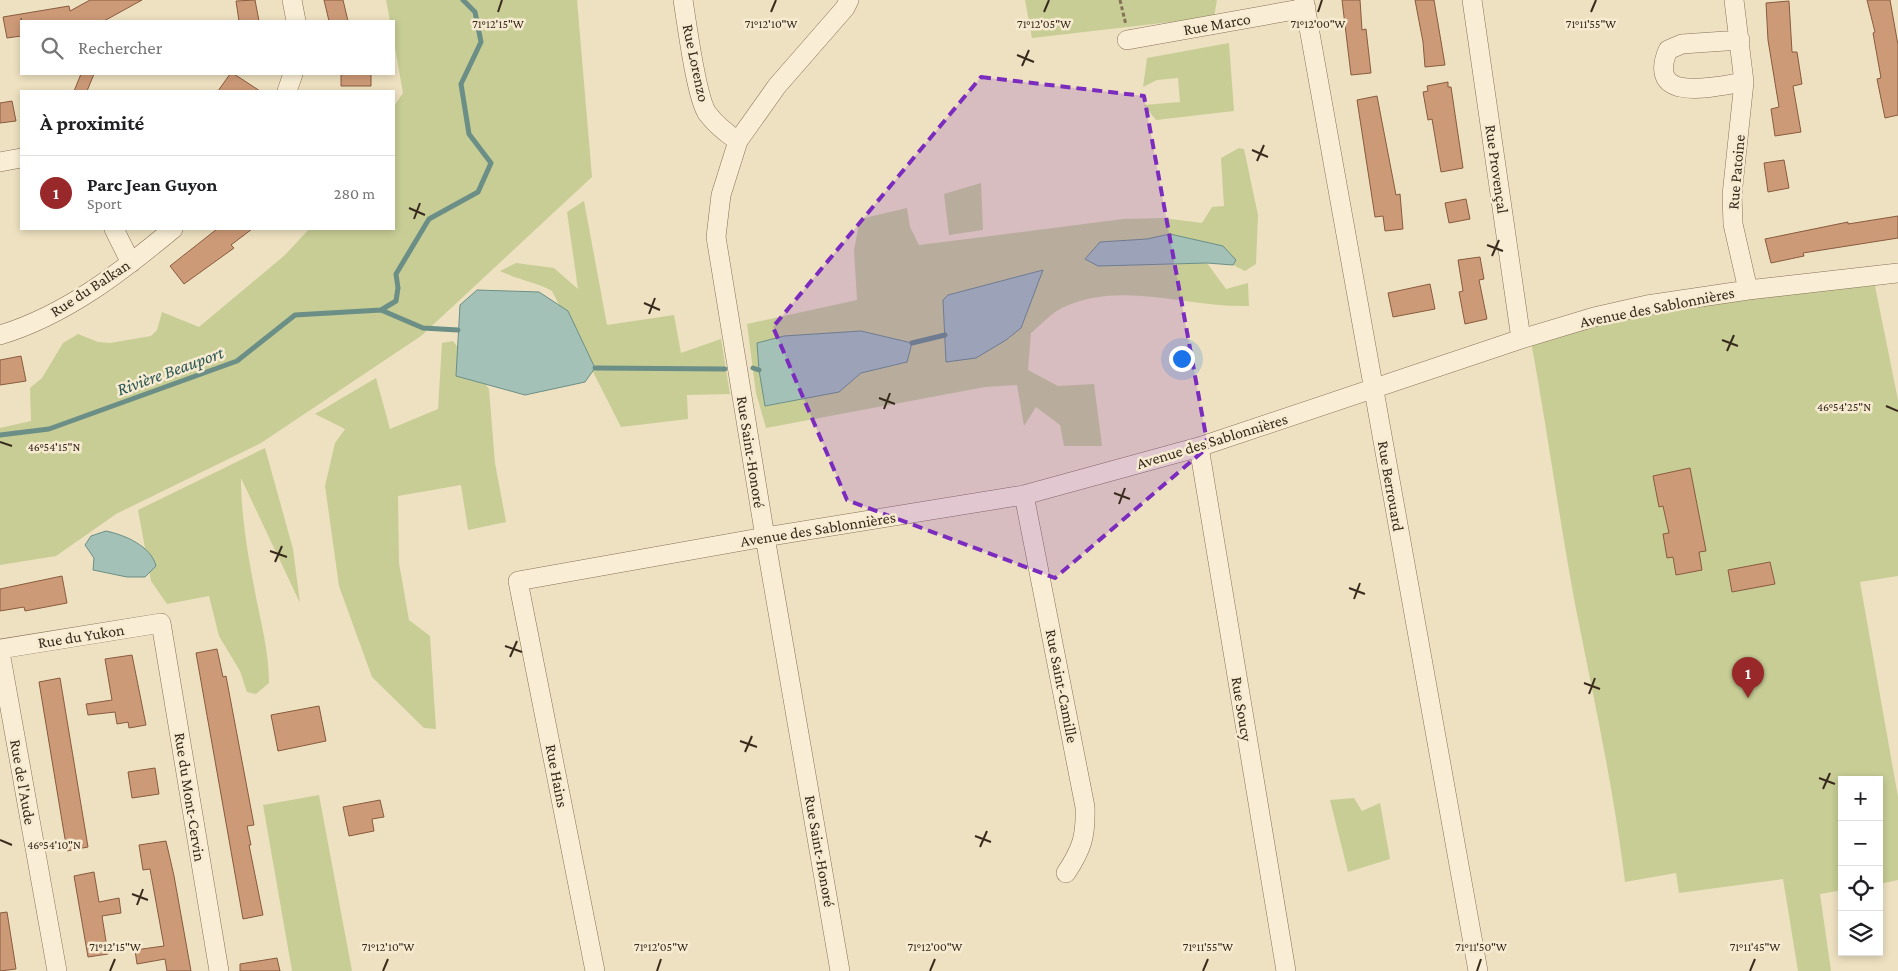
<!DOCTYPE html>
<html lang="fr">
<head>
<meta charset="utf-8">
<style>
	body { margin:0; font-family:"Crimson Pro",serif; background:#f2f2f2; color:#202124 }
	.controls { position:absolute; right:15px; bottom:15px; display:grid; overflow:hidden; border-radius:0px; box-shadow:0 2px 8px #0003 }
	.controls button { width:45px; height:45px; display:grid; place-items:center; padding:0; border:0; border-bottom:1px solid #e0e0e0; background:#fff; color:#202124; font:25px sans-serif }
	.you { position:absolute; left:1181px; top:358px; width:18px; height:18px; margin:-12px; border:4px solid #fff; border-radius:50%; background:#1a73e8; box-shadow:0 0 0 8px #1a73e833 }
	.badge { display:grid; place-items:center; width:32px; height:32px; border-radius:50%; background:#98282a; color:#fff; font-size:16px; font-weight:700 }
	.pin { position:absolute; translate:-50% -41px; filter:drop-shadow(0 1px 2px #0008) }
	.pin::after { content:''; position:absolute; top:26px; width:18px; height:15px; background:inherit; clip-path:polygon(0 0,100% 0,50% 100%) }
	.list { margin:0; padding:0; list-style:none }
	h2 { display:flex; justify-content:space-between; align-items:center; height:65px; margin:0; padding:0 20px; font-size:21px }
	h2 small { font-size:16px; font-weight:400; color:#757577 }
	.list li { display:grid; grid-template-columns:32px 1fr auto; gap:15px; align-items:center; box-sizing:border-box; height:75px; padding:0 20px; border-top:1px solid #e0e0e0 }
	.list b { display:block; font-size:19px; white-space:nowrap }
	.list p { margin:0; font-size:16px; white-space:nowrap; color:#757577 }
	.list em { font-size:16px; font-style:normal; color:#757577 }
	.icon { flex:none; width:28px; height:28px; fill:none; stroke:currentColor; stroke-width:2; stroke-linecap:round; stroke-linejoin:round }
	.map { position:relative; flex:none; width:1898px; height:971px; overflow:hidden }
	.search { position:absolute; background:#fff; box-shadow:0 2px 8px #0003; left:20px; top:20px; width:375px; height:55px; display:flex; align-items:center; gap:12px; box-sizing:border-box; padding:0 18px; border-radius:0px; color:#757577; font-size:19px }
	.panel { position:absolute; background:#fff; box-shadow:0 2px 8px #0003; left:20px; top:90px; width:375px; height:140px; border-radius:0px }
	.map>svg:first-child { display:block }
</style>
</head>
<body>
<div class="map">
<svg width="1898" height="971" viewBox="0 0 1898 971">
	<rect width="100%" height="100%" fill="#eee1c1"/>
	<path fill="#c7cd95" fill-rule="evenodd" d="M386,0H577L592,177L421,336L261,443L116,514L56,556L0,565V428L31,421L30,388L42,378L63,343L78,334L98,342L110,343L151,336L157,330L162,312L199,327L285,255L309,229H394V106L403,93L394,42V21H390Z
		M1025,0H1217L1214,17L1032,38Z
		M1229,43L1234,111L1156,120L1144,105L1180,102L1178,78L1157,80L1143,87L1147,58Z
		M1239,148L1244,149L1258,215L1256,264L1245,271L1233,265L1236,260L1170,234L1147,239L1100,242L1150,265L1207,263L1226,289L1248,283L1249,306C1189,308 1122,280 1064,307C1052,312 1041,325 1031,333L1028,370L1058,386L1094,384L1102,446H1064L1060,425L1036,407L1024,426L1017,385L985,387L766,428L756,393L747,324L857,300L854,250L860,219L907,208L910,227L919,245L1123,219L1163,218L1202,223L1212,207L1224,206L1221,158ZM1042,271L946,362L943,300L948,295ZM861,331L912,343L907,362L861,373L839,392L766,406L759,370L757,344Z
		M981,183L983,230L949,235L944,194Z
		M584,201L607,325L674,315L681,353L721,339L730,394L687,395L688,419L621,427L552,291C536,282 518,280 500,271L516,263L554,268L578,289L567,212Z
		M1873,276L1898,400V576L1860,582L1898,797V880L1879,884V780H1842V890L1820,894L1831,971H1798L1783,879L1679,893L1676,873L1625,882C1614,790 1594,700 1576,609C1559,519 1547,427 1530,336L1594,317Z
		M453,341L489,389L495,463L506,522L468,530L461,485L398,496L399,563L409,620L430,636L436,729L424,728L372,677L339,586L325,486L335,443L345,429L315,414L376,378L390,429L438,409L442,343Z
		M265,448L293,549L300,603L241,478C241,516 248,555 255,592C261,623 269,652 269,683L256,694L247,692L240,671L219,636L209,596L167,604L151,581L138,510Z
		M319,795L352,971H292L263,805Z
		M1354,798L1362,811L1380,803L1390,859L1348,872L1330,800Z"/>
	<path fill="#a4c1b8" stroke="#6b8f86" d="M1170,234L1223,246L1236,260L1233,265L1207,263L1098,266L1085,259L1100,242L1147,239Z
		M1043,270L1021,328L1006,340L976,358L946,362L943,300L948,295Z
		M477,290L539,292L568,311L595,368L585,382L525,395L456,376L460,305Z
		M861,331L912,343L907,362L861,373L839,392L765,406L759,370L757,343L784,336Z
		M106,531C125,535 151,546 156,566L145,577H127L93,570L94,558L85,545L91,536Z"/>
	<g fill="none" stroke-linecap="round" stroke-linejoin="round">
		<path stroke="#6b8f86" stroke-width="5" d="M381,310L423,328L458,330
			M912,343L945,335
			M595,368L725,369
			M753,368L759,370
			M0,435L49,429L237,361L295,315L381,310L396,301L398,288L396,274L429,219L478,192L491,163L469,134L461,84L481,42L475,12L463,0"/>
	</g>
	<path fill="#cd9a77" stroke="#885b3e" d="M90,0H142L104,21H22L21,18V36L7,38L3,17L69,6L70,11Z
		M255,0L259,21H239L236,1Z
		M324,0H343L348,21H329Z
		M1342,0H1360L1362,30L1366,29L1371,73L1351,75Z
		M1415,0H1434L1445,65L1425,67L1423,42Z
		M1867,0H1890L1898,45V115L1885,118L1877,79L1881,78L1873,33L1875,32Z
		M1789,1L1792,52H1797L1802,84L1793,86L1801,132L1775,136L1771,109L1779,107L1768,40L1766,3Z
		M81,74H94L87,91H74Z
		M230,74H234L260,91H218Z
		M341,74H371V86H341Z
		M1448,82V87H1451L1463,168L1441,172L1432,119L1428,120L1423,92L1428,91L1427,86Z
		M1377,96L1396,195L1400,194L1403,229L1385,231L1383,216L1375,217L1357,100Z
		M12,101L16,121L0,123V103Z
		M1784,160L1789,188L1768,192L1764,163Z
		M1466,199L1470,219L1449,223L1445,203Z
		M1898,216V238L1803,253L1804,256L1771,263L1765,239L1848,222V224Z
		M217,229H252L231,245L234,248L184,284L170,266Z
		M1480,257L1484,279L1479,280L1487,319L1465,324L1459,292L1463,291L1458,260Z
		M1430,284L1435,309L1393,317L1388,293Z
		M21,356L26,381L0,385V360Z
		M1690,468L1706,551L1699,552L1702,570L1676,575L1673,557L1667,558L1663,534L1669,533L1663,506L1659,507L1653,476Z
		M1770,562L1775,584L1732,592L1728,570Z
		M62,576L67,603L25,611L24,607L0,611V589Z
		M217,649L223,677L226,676L254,825L247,826L251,845H249L263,915L243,919L196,653Z
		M132,655L146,725L129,728L128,722L117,724L115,712L88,715L86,704L112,700L105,659Z
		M60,678L88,847L67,851L39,682Z
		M319,706L326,741L278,751L271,715Z
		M155,768L159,794L132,798L128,772Z
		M380,800L384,817L372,819L374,831L349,836L343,807Z
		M166,841L174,876L191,971H167L165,959L137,964L135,950L164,946L150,869L143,870L139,845Z
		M94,872L99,902L119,898L121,913L102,916L108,954L88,957L74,876Z
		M7,912L16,969L0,971V913Z
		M277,958L280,971H240V964Z"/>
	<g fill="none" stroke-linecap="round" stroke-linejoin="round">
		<g stroke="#887159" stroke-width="20">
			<path id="street" d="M292,0L296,21
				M683,0C687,24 696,96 707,113C716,125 726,133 738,141
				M1304,0L1478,971
				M1472,0L1521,339
				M1734,0L1744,82L1732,195L1733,224L1748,290
				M1127,40L1306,8
				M1740,40L1682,44L1668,50C1645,105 1717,86 1744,82
				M287,91L293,74
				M0,162L21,158
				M114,229L131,263
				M0,335C66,315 121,272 173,229
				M1199,447L1286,971
				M1024,495L1085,807C1086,836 1082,849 1066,873
				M0,649L161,623L219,971
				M0,652L57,971
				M595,971L518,581L765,537L1024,495L1199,447L1521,339L1594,317L1647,305L1748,290L1898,273
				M840,971L765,537L716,237L721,195L738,141L777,86L845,8L849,0"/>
		</g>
		<path stroke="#887159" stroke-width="3" stroke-dasharray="4 2.5" stroke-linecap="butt" d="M1120,0L1126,25"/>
		<use href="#street" stroke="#f9eed5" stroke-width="19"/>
	</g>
	<path fill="#7b2cbf" fill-opacity="0.2" stroke="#7b2cbf" stroke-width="4" stroke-dasharray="10 6" stroke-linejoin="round" d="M981,77L1144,96L1208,447L1055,578L847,500L773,327Z"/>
	<path fill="none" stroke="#382a1d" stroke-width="2" d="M498,12L502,0M771,12L776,0M1044,12L1049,0M1318,12L1322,0M1591,12L1596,0M1017,55L1034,62M1022,66L1029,50M1252,150L1268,157M1257,161L1264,145M409,208L425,215M414,219L420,203M1487,245L1503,251M1492,256L1499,240M644,303L660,310M649,314L655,298M1722,340L1738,346M1727,351L1734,335M879,398L895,404M1886,406L1898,411M884,409L890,393M0,442L12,446M1114,493L1130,499M1119,504L1125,488M270,551L287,557M275,562L282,546M1349,588L1365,594M1354,599L1360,583M505,646L522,652M510,657L517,641M1584,683L1600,689M1589,694L1595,678M740,741L757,747M745,752L752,736M1819,778L1835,784M1823,789L1830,773M975,836L991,842M0,840L12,845M980,847L987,831M132,894L148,900M137,905L143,889M110,971L115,959M383,971L388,959M657,971L661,959M930,971L935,959M1203,971L1208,959M1477,971L1481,959M1750,971L1755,959"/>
	<g text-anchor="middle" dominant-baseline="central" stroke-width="5" stroke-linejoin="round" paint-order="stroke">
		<g font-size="16" fill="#382a1d" stroke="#f6ebd1">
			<text transform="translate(1217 24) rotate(-10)">Rue Marco</text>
			<text transform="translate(696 63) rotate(78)">Rue Lorenzo</text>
			<text transform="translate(1497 169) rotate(82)">Rue Provençal</text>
			<text transform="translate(1736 172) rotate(-85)">Rue Patoine</text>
			<text transform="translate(90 288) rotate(-33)">Rue du Balkan</text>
			<text transform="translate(1657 307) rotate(-11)">Avenue des Sablonnières</text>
			<text transform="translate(1212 441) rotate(-17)">Avenue des Sablonnières</text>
			<text transform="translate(751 452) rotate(81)">Rue Saint-Honoré</text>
			<text transform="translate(1391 486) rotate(80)">Rue Berrouard</text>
			<text transform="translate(818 529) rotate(-9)">Avenue des Sablonnières</text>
			<text transform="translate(81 636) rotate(-9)">Rue du Yukon</text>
			<text transform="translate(1062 686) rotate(79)">Rue Saint-Camille</text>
			<text transform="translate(1242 709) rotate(81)">Rue Soucy</text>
			<text transform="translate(557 776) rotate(79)">Rue Hains</text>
			<text transform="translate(23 782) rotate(80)">Rue de l'Aude</text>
			<text transform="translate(190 797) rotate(81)">Rue du Mont-Cervin</text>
			<text transform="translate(820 851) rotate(80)">Rue Saint-Honoré</text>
		</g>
		<g font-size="18" font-style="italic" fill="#2c5855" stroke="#f6ebd1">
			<text transform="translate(170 371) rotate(-20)">Rivière Beauport</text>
		</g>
	</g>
	<g font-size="12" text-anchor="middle" fill="#382a1d" stroke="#f6ebd1" stroke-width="5" stroke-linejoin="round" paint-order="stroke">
		<text x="498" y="28">71°12'15"W</text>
		<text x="771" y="28">71°12'10"W</text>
		<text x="1044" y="28">71°12'05"W</text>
		<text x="1318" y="28">71°12'00"W</text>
		<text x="1591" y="28">71°11'55"W</text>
		<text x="1844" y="411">46°54'25"N</text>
		<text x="54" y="451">46°54'15"N</text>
		<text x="54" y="849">46°54'10"N</text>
		<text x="115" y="951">71°12'15"W</text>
		<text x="388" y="951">71°12'10"W</text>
		<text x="661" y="951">71°12'05"W</text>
		<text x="935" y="951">71°12'00"W</text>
		<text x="1208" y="951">71°11'55"W</text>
		<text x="1481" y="951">71°11'50"W</text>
		<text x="1755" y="951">71°11'45"W</text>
	</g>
</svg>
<div class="controls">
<button>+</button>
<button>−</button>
<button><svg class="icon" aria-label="locate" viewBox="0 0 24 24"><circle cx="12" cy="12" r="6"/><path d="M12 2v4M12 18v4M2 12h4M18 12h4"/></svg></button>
<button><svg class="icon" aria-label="layers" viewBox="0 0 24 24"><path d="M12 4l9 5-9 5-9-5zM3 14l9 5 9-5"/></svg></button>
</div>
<div class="you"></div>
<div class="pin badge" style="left:1748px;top:698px">1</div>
<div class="search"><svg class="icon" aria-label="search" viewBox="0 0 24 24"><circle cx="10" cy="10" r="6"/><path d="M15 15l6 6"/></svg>Rechercher</div>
<section class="panel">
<h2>À proximité<small></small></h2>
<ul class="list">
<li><span class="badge">1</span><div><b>Parc Jean Guyon</b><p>Sport</p></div><em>280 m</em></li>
</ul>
</section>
</div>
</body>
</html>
